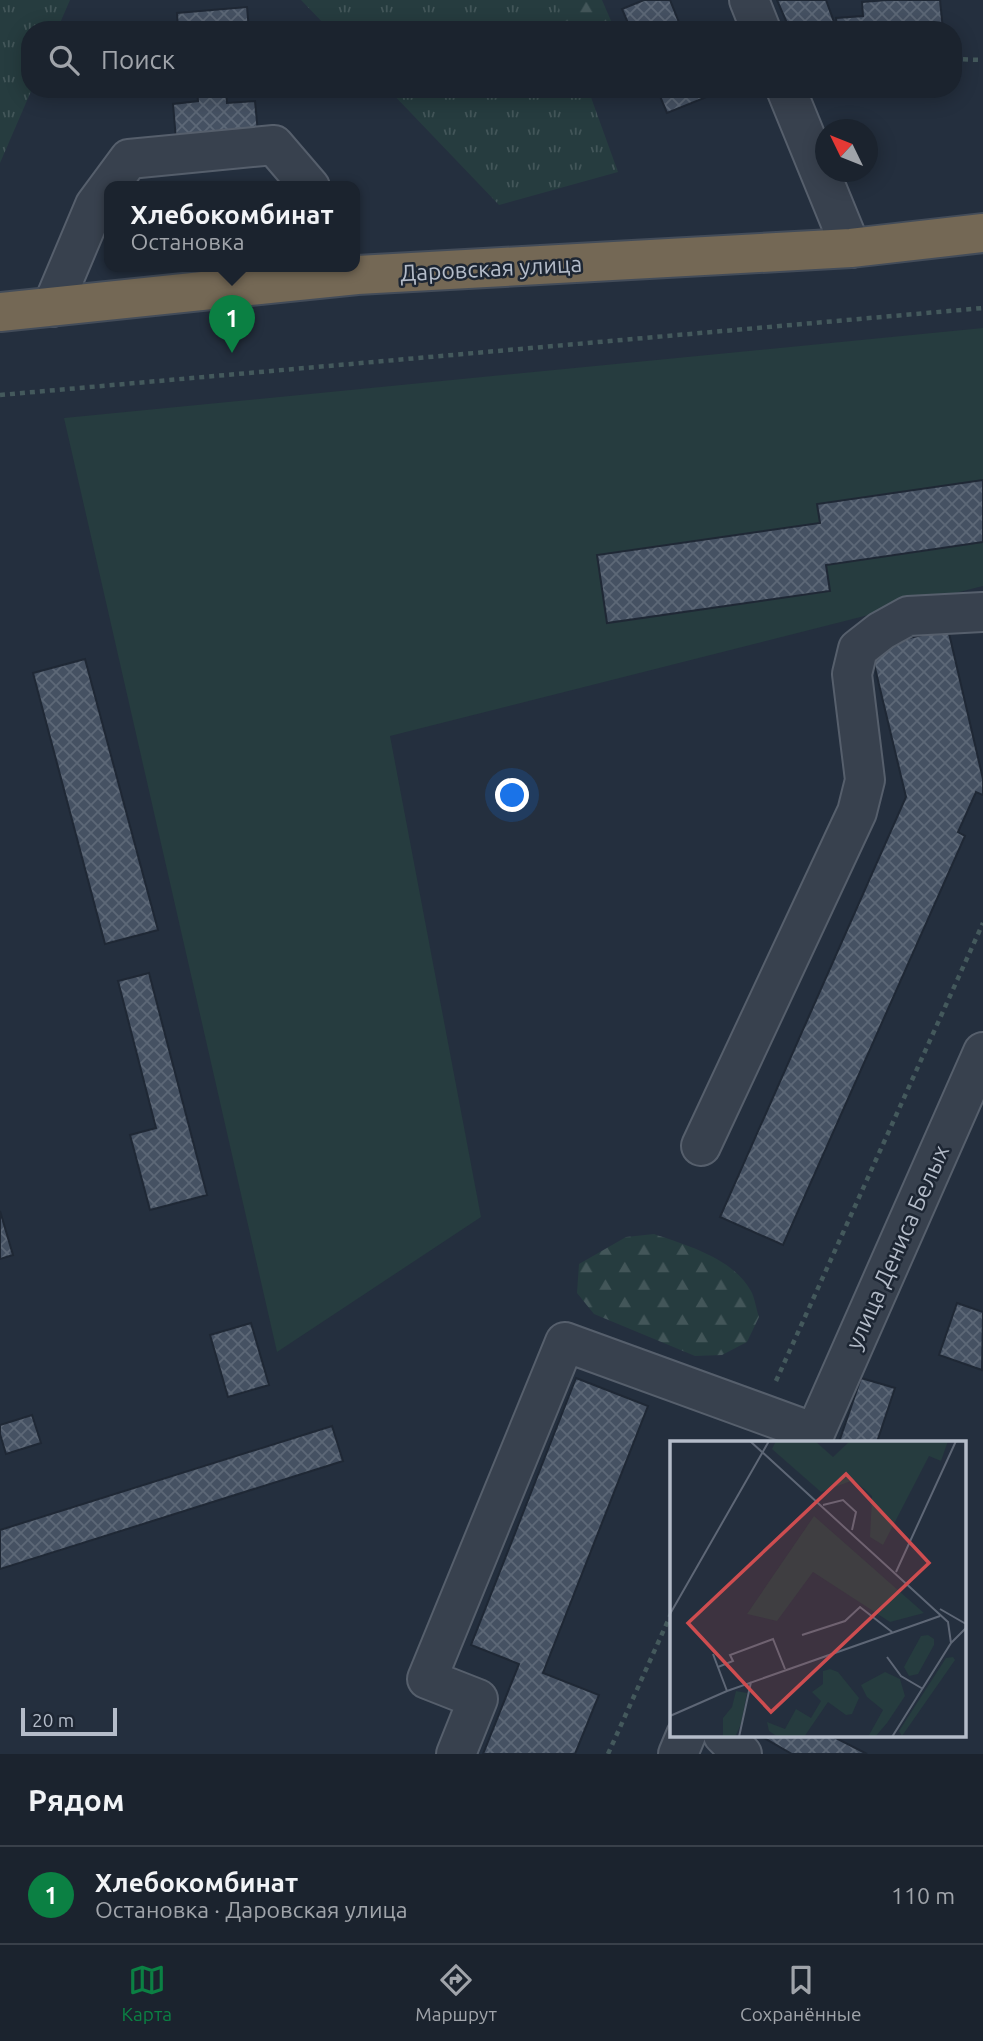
<!DOCTYPE html>
<html lang="ru">
<head>
<meta charset="utf-8">
<style>
	body { margin:0; font-family:Ubuntu,sans-serif; background:#242b36; color:#f1f3f6 }
	.compass { position:absolute; left:815px; top:119px; width:63px; height:63px; border-radius:50%; background:#1b232e; box-shadow:0 4px 18px #0003; rotate:313deg }
	.scale { position:absolute; left:21px; bottom:18px; width:96px; box-sizing:border-box; padding-left:7px; border:4px solid #b4bcc9; border-top:0; font-size:19px; line-height:24px; white-space:nowrap; color:#b4bcc9; -webkit-text-stroke:5px #1d2633; paint-order:stroke }
	.you { position:absolute; left:513px; top:796px; width:24px; height:24px; margin:-18px; border:5px solid #fff; border-radius:50%; background:#1a73e8; box-shadow:0 0 0 10px #1a73e833 }
	.badge { display:grid; place-items:center; width:46px; height:46px; border-radius:50%; background:#0b8043; color:#fff; font-size:23px; font-weight:700 }
	.pin { position:absolute; translate:-50% -58px; filter:drop-shadow(0 2px 4px #0008) }
	.pin::after { content:''; position:absolute; top:37px; width:24px; height:21px; background:inherit; clip-path:polygon(0 0,100% 0,50% 100%) }
	.popup { position:absolute; left:104px; top:181px; width:256px; height:91px; box-sizing:border-box; display:grid; place-content:center; border-radius:14px; background:#1b232e; filter:drop-shadow(0 2px 5px #0005); font-size:23px; white-space:nowrap; color:#a0a4aa }
	.popup b { font-size:26px; color:#f1f3f6 }
	.popup::after { content:''; position:absolute; left:50%; top:100%; margin-left:-14px; border:14px solid transparent; border-top-color:#1b232e }
	.list { margin:0; padding:0; list-style:none }
	h2 { display:flex; justify-content:space-between; align-items:center; height:91px; margin:0; padding:0 28px; font-size:30px }
	h2 small { font-size:23px; font-weight:400; color:#a0a4aa }
	.list li { display:grid; grid-template-columns:46px 1fr auto; gap:21px; align-items:center; box-sizing:border-box; height:98px; padding:0 28px; border-top:2px solid #39404a }
	.list b { display:block; font-size:26px; white-space:nowrap }
	.list p { margin:0; font-size:23px; white-space:nowrap; color:#a0a4aa }
	.list em { font-size:23px; font-style:normal; color:#a0a4aa }
	.icon { flex:none; width:38px; height:38px; fill:none; stroke:currentColor; stroke-width:2; stroke-linecap:round; stroke-linejoin:round }
	.map { position:relative; flex:none; width:983px; height:1754px; overflow:hidden }
	.search { position:absolute; background:#1b232e; box-shadow:0 4px 18px #0003; left:21px; right:21px; top:21px; height:77px; display:flex; align-items:center; gap:18px; box-sizing:border-box; padding:0 24px; border-radius:28px; color:#a0a4aa; font-size:26px }
	.sheet { height:189px; background:#1b232e }
	nav { display:flex; justify-content:space-around; align-items:center; box-sizing:border-box; height:98px; border-top:2px solid #39404a; background:#1b232e; font-size:19px; color:#a0a4aa }
	nav a { display:grid; justify-items:center; gap:4px }
	nav .on { color:#0b8043 }
	.map>svg:first-child { display:block }
</style>
</head>
<body>
<div class="map">
<svg width="983" height="1754" viewBox="0 0 983 1754">
	<defs>
		<pattern id="forest-firs" width="22" height="20" patternUnits="userSpaceOnUse" patternTransform="scale(1.75)"><rect width="22" height="20" fill="#263c3f"/><path d="M5 1l3.5 6h-7zM16 11l3.5 6h-7z" fill="#435659"/></pattern>
		<pattern id="park-tufts" width="24" height="20" patternUnits="userSpaceOnUse" patternTransform="scale(1.75)"><rect width="24" height="20" fill="#263c3f"/><path d="M3 7l-1-3M5 7V3M7 7l1-3M15 17l-1-3M17 17v-4M19 17l1-3" fill="none" stroke="#435659"/></pattern>
		<pattern id="building-cross-hatch" width="8" height="8" patternUnits="userSpaceOnUse" patternTransform="scale(1.75)"><rect width="8" height="8" fill="#455162"/><path d="M0 0l8 8M0 8l8-8" fill="none" stroke="#5d6877"/></pattern>
	</defs>
	<rect width="100%" height="100%" fill="#242f3e"/>
	<path fill="#263c3f" d="M983,328V586L390,736L481,1217L277,1352L64,418Z"/>
	<path fill="url(#forest-firs)" d="M346,0H602L615,30H365Z
		M654,1234C686,1245 733,1258 751,1291C755,1298 756,1309 759,1317L747,1342L722,1355L695,1356L594,1314L577,1293L579,1264L626,1237Z"/>
	<path fill="url(#park-tufts)" d="M0,0H70L57,30H30V89H32L0,163Z
		M301,0H556L567,30H330Z
		M388,89H588L618,172L499,205Z"/>
	<path fill="url(#building-cross-hatch)" stroke="#1f2835" stroke-width="2" d="M644,0H670L682,30H631L622,9Z
		M777,0H826L834,22L813,30H790Z
		M887,0H940L943,30H837L836,18L863,16L862,2Z
		M247,7L249,30H178L177,13Z
		M197,89H226L227,103L255,101L258,133L176,140L173,104L198,101Z
		M657,89H706L709,96L667,113Z
		M983,480V542L826,565L830,591L607,623L597,555L820,523L817,504Z
		M948,629L983,779V795L976,792L958,832L965,836L783,1245L720,1217L906,797L870,647Z
		M85,659L158,930L105,944L33,673Z
		M149,973L207,1195L150,1210L130,1135L156,1128L118,981Z
		M0,1211L13,1255L0,1259Z
		M957,1303L983,1312L982,1370L939,1355Z
		M251,1323L269,1385L228,1397L210,1335Z
		M576,1378L648,1406L543,1673L599,1695L575,1754H483L519,1664L471,1645Z
		M861,1378L895,1388L877,1442H839Z
		M32,1415L41,1443L6,1454L0,1434V1425Z
		M332,1426L343,1461L0,1569V1530Z
		M759,1735H830L867,1754H792Z"/>
	<g fill="none" stroke-linecap="round" stroke-linejoin="round">
		<g stroke="#565f6c" stroke-width="42">
			<path id="minor" d="M749,0L761,30
				M786,89L851,248
				M52,307L95,205L129,159L274,145L310,187
				M701,1146L857,812L865,780L852,674L858,649L881,631L908,616L983,612
				M811,1442L983,1052
				M723,1735L742,1754
				M456,1754L478,1699L427,1679L565,1342L815,1433
				M678,1754L686,1735"/>
		</g>
		<g stroke="#434c59" stroke-width="42">
			<path id="highway" d="M0,312L357,275L851,248L983,233"/>
		</g>
		<path stroke="#44595c" stroke-width="4.5" stroke-dasharray="5 5" stroke-linecap="butt" d="M953,59L983,60
			M0,395L983,308
			M776,1381L983,923
			M608,1754L671,1614"/>
		<use href="#minor" stroke="#38414e" stroke-width="38"/>
		<use href="#highway" stroke="#746855" stroke-width="38"/>
	</g>
	<g text-anchor="middle" dominant-baseline="central" stroke-width="5" stroke-linejoin="round" paint-order="stroke">
		<g font-size="23" fill="#b4bcc9" stroke="#1d2633">
			<text transform="translate(491 268) rotate(-3)">Даровская улица</text>
			<text transform="translate(897 1247) rotate(-66)">улица Дениса Белых</text>
		</g>
	</g>
	<g transform="translate(670 1441)">
		<rect width="296" height="296" fill="#242f3e"/>
		<path d="M144,75L254,172L220,181L143,131L107,180L77,173Z" fill="#263c3f"/>
		<path d="M258,194L264,198V204L248,233L239,235L234,226L251,195ZM283,216L285,219L232,295L229,290L276,217ZM160,228L168,231L189,257L182,273L176,274L158,261L134,296H108L99,290L97,281L115,288L126,268L141,277L151,260L142,251L153,243V230ZM215,231L230,238L235,255L217,282L205,296H198L213,269L197,256L191,244ZM66,250L77,252L71,283L65,296H53V277L62,266Z" fill="#263c3f"/>
		<path d="M106,0H145L163,16L180,0H278L271,20L259,15L213,104L200,96L202,55L184,39L151,51L102,8Z" fill="#263c3f"/>
		<path fill="none" stroke="#5e6776" stroke-width="2" d="M80,0L278,181L281,202L222,296M153,64L173,59L186,71L182,89M226,131L286,0M270,168L296,183M0,173L99,0M132,194L175,180L190,166L222,191M281,202L296,187M43,213L57,250M217,216L231,235L253,248M48,226L63,220L60,214L103,198L115,228M0,275L57,250L270,175M69,296L81,241"/>
		<path fill="#ce4d50" fill-opacity="0.15" stroke="#ce4d50" stroke-width="3.5" d="M176,33L259,122L101,271L18,182Z"/>
		<rect width="296" height="296" fill="none" stroke="#b4bcc9" stroke-width="3.5"/>
	</g>
</svg>
<svg class="compass" viewBox="-18 -18 36 36"><path d="M0-13l5 13h-10z" fill="#e53935"/><path d="M0 13l5-13h-10z" fill="#a0a4aa"/></svg>
<div class="scale">20 m</div>
<div class="you"></div>
<div class="pin badge" style="left:232px;top:353px">1</div>
<div class="popup"><b>Хлебокомбинат</b>Остановка</div>
<div class="search"><svg class="icon" aria-label="search" viewBox="0 0 24 24"><circle cx="10" cy="10" r="6"/><path d="M15 15l6 6"/></svg>Поиск</div>
</div>
<section class="sheet">
<h2>Рядом<small></small></h2>
<ul class="list">
<li><span class="badge">1</span><div><b>Хлебокомбинат</b><p>Остановка · Даровская улица</p></div><em>110 m</em></li>
</ul>
</section>
<nav>
<a class="on"><svg class="icon" aria-label="map" viewBox="0 0 24 24"><path d="M3 6l6-2 6 2 6-2v14l-6 2-6-2-6 2zM9 4v14M15 6v14"/></svg>Карта</a>
<a><svg class="icon" aria-label="directions" viewBox="0 0 24 24"><path d="M12 3l9 9-9 9-9-9zM9 14v-3h6M13 9l2 2-2 2"/></svg>Маршрут</a>
<a><svg class="icon" aria-label="saved" viewBox="0 0 24 24"><path d="M7 4h10v16l-5-4-5 4z"/></svg>Сохранённые</a>
</nav>
</body>
</html>
